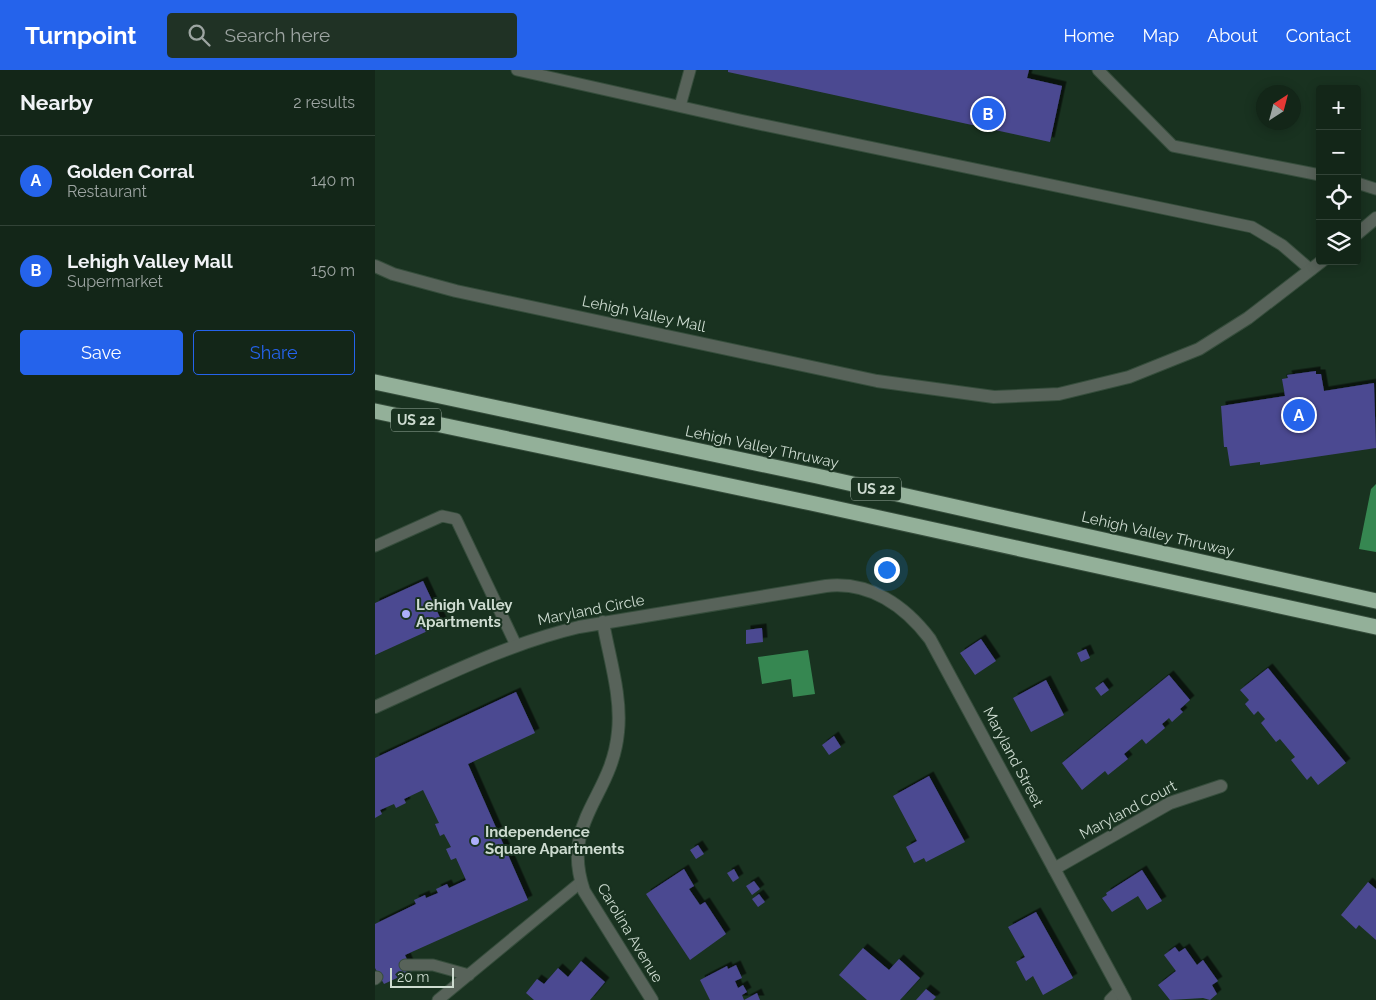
<!DOCTYPE html>
<html lang="en">
<head>
<meta charset="utf-8">
<style>
	body { margin:0; font-family:Raleway,sans-serif; background:#203225; color:#f1f3f6 }
	.controls { position:absolute; right:15px; top:15px; display:grid; overflow:hidden; border-radius:5px; box-shadow:0 2px 12px #0003 }
	.controls button { width:45px; height:45px; display:grid; place-items:center; padding:0; border:0; border-bottom:1px solid #324337; background:#132618; color:#f1f3f6; font:25px sans-serif }
	.compass { position:absolute; left:881px; top:15px; width:45px; height:45px; border-radius:50%; background:#132618; box-shadow:0 2px 12px #0003; rotate:36deg }
	.scale { position:absolute; left:15px; bottom:12px; width:64px; box-sizing:border-box; padding-left:5px; border:2px solid #cddbd0; border-top:0; font-size:14px; line-height:18px; white-space:nowrap; color:#cddbd0; -webkit-text-stroke:4px #193220; paint-order:stroke }
	.you { position:absolute; left:511px; top:499px; width:18px; height:18px; margin:-12px; border:4px solid #fff; border-radius:50%; background:#1a73e8; box-shadow:0 0 0 8px #1a73e833 }
	.badge { display:grid; place-items:center; width:32px; height:32px; border-radius:50%; background:#2563eb; color:#fff; font-size:16px; font-weight:700 }
	.pin { position:absolute; translate:-50% -50%; border:2px solid #fff; box-shadow:0 1px 5px #0006 }
	.list { margin:0; padding:0; list-style:none }
	h2 { display:flex; justify-content:space-between; align-items:center; height:65px; margin:0; padding:0 20px; font-size:21px }
	h2 small { font-size:16px; font-weight:400; color:#9da5a2 }
	.list li { display:grid; grid-template-columns:32px 1fr auto; gap:15px; align-items:center; box-sizing:border-box; height:90px; padding:0 20px; border-top:1px solid #324337 }
	.list b { display:block; font-size:19px; white-space:nowrap }
	.list p { margin:0; font-size:16px; white-space:nowrap; color:#9da5a2 }
	.list em { font-size:16px; font-style:normal; color:#9da5a2 }
	.actions { display:flex; gap:10px; padding:15px 20px }
	.actions a { flex:1; padding:11px 0; border:1px solid #2563eb; border-radius:5px; text-align:center; font-size:18px; color:#2563eb }
	.actions .main { background:#2563eb; color:#fff }
	.icon { flex:none; width:28px; height:28px; fill:none; stroke:currentColor; stroke-width:2; stroke-linecap:round; stroke-linejoin:round }
	.map { position:relative; flex:none; width:1001px; height:930px; overflow:hidden }
	header { display:flex; align-items:center; gap:30px; box-sizing:border-box; height:70px; padding:0 25px; background:#2563eb; color:#fff }
	header strong { font-size:24px }
	nav { display:flex; gap:28px; margin-inline-start:auto; font-size:18px }
	.search { width:350px; height:45px; background:#203225; display:flex; align-items:center; gap:12px; box-sizing:border-box; padding:0 18px; border-radius:5px; color:#9da5a2; font-size:19px }
	main { display:flex }
	aside { flex:1; background:#132618 }
	.map>svg:first-child { display:block }
</style>
</head>
<body>
<header>
<strong>Turnpoint</strong>
<div class="search"><svg class="icon" aria-label="search" viewBox="0 0 24 24"><circle cx="10" cy="10" r="6"/><path d="M15 15l6 6"/></svg>Search here</div>
<nav><a>Home</a><a>Map</a><a>About</a><a>Contact</a></nav>
</header>
<main>
<aside>
<h2>Nearby<small>2 results</small></h2>
<ul class="list">
<li><span class="badge">A</span><div><b>Golden Corral</b><p>Restaurant</p></div><em>140 m</em></li>
<li><span class="badge">B</span><div><b>Lehigh Valley Mall</b><p>Supermarket</p></div><em>150 m</em></li>
</ul>
<div class="actions"><a class="main">Save</a><a>Share</a></div>
</aside>
<div class="map">
<svg width="1001" height="930" viewBox="0 0 1001 930">
	<defs>
		<filter id="shadow"><feDropShadow dx="4.5" dy="-4.5" stdDeviation="0" flood-color="#0009"/></filter>
	</defs>
	<rect width="100%" height="100%" fill="#193220"/>
	<path fill="#368751" d="M1001,414V482L984,479L996,419Z
		M433,580L440,624L418,627L416,609L387,614L383,587Z"/>
	<path fill="#4c4991" filter="url(#shadow)" d="M353,0H654L652,8L687,16L675,72L353,2Z
		M941,301V304H946L949,321L999,313L1001,378L885,395V392L855,396L852,377H849L846,336L910,326L907,309L913,308L912,305Z
		M48,511L68,554L0,585V533Z
		M387,558L388,572L371,574V560Z
		M606,569L621,591L600,605L585,583Z
		M711,579L715,588L706,592L702,583Z
		M893,598L971,693L943,715L936,706L932,710L916,690L920,687L905,669L901,672L886,653L890,649L883,641L879,645L870,634L874,630L865,620Z
		M794,605L815,630L805,639L808,642L797,652L794,648L787,654L790,658L771,674L767,669L749,684L753,689L733,705L730,701L707,720L687,693Z
		M671,610L689,645L656,662L638,628Z
		M728,612L734,620L726,626L720,618Z
		M141,622L160,663L93,694L153,830L30,885L37,901L9,914L0,898V854L41,834L39,830L50,825L51,828L63,823L61,819L72,814L74,818L91,810L81,788L76,790L71,779L76,777L69,764L65,766L60,754L64,753L48,720L29,729L31,733L21,738L19,734L5,740L7,744L0,748V688Z
		M459,666L466,677L454,685L447,675Z
		M554,706L590,772L551,792L549,788L539,793L531,777L542,771L518,726Z
		M323,775L329,784L321,789L315,780Z
		M309,799L319,816L314,819L325,835L330,832L351,864L315,890L271,824Z
		M359,799L364,808L358,812L352,803Z
		M767,800L787,831L772,840L763,826L737,842L727,828L732,825L731,823Z
		M379,811L385,819L377,825L371,816Z
		M993,812L1001,819V870L984,855L981,859L966,845Z
		M384,824L390,832L383,837L377,829Z
		M661,842L698,908L668,925L658,906L651,911L641,892L650,887L633,857Z
		M800,877L804,882L810,878L822,895L828,890L843,911L837,915L842,924L835,930L828,928L795,930L783,915L801,901L789,885Z
		M488,878L514,900L524,889L545,908L525,930H492L464,905Z
		M206,891L230,912L215,930H159L151,923L162,909L169,914L183,898L193,907Z
		M361,895L367,908L360,911L363,918L368,915L372,922L367,925L369,930L382,923L385,930H335L325,910L352,896L353,899Z
		M551,919L561,927L558,930H541Z"/>
	<g fill="none" stroke-linecap="round" stroke-linejoin="round">
		<g stroke="#364d3c" stroke-width="13">
			<path id="service" d="M142,0L365,50L877,157L907,175L936,200
				M723,0L798,76L945,105
				M305,36L315,0
				M982,113L1001,119
				M0,476L67,446L81,449L141,575
				M30,895H58L94,905
				M0,909L2,907
				M63,930L206,812
				M735,930L745,920"/>
		</g>
		<g stroke="#364d3c" stroke-width="14">
			<path id="minor" d="M228,552C234,587 247,626 243,662C237,728 185,750 209,821L277,930
				M0,637C67,607 132,574 204,557L451,516C495,511 530,536 555,569L750,930
				M679,799L795,733L846,716"/>
		</g>
		<g stroke="#364d3c" stroke-width="14">
			<path id="tertiary" d="M982,164L1001,148
				M0,196L18,204L81,221L502,311L619,327L684,324L754,307L824,279L873,248L947,191"/>
		</g>
		<g stroke="#364d3c" stroke-width="17">
			<path id="motorway" d="M0,312L442,406L1001,531
				M0,341L436,433L1001,557"/>
		</g>
		<use href="#service" stroke="#58635a" stroke-width="11"/>
		<use href="#minor" stroke="#58635a" stroke-width="12"/>
		<use href="#tertiary" stroke="#58635a" stroke-width="12"/>
		<use href="#motorway" stroke="#93b099" stroke-width="15"/>
	</g>
	<g fill="#adaffb" stroke="#193220" stroke-width="2">
		<circle cx="31" cy="544" r="5"/>
		<circle cx="100" cy="771" r="5"/>
	</g>
	<g text-anchor="middle" dominant-baseline="central" stroke-width="4" stroke-linejoin="round" paint-order="stroke">
		<g fill="#193220" stroke="#97a89b" stroke-width="1">
			<rect x="16" y="338.5" width="50" height="23" rx="4"/>
			<rect x="476" y="407.5" width="50" height="23" rx="4"/>
		</g>
		<g font-size="14" font-weight="bold" fill="#cddbd0">
			<text x="41" y="350">US 22</text>
			<text x="501" y="419">US 22</text>
		</g>
		<g font-size="15" fill="#cddbd0" stroke="#193220">
			<text transform="translate(269 244) rotate(12)">Lehigh Valley Mall</text>
			<text transform="translate(387 377) rotate(12)">Lehigh Valley Thruway</text>
			<text transform="translate(783 464) rotate(13)">Lehigh Valley Thruway</text>
			<text transform="translate(216 540) rotate(-11)">Maryland Circle</text>
			<text transform="translate(638 687) rotate(62)">Maryland Street</text>
			<text transform="translate(753 740) rotate(-28)">Maryland Court</text>
			<text transform="translate(255 863) rotate(59)">Carolina Avenue</text>
		</g>
		<g font-size="15" font-weight="bold" fill="#cddbd0" stroke="#193220" text-anchor="start">
			<text x="41" y="535">Lehigh Valley<tspan x="41" dy="17">Apartments</tspan></text>
			<text x="110" y="762">Independence<tspan x="110" dy="17">Square Apartments</tspan></text>
		</g>
	</g>
</svg>
<div class="controls">
<button>+</button>
<button>−</button>
<button><svg class="icon" aria-label="locate" viewBox="0 0 24 24"><circle cx="12" cy="12" r="6"/><path d="M12 2v4M12 18v4M2 12h4M18 12h4"/></svg></button>
<button><svg class="icon" aria-label="layers" viewBox="0 0 24 24"><path d="M12 4l9 5-9 5-9-5zM3 14l9 5 9-5"/></svg></button>
</div>
<svg class="compass" viewBox="-18 -18 36 36"><path d="M0-13l5 13h-10z" fill="#e53935"/><path d="M0 13l5-13h-10z" fill="#9da5a2"/></svg>
<div class="scale">20 m</div>
<div class="you"></div>
<div class="pin badge" style="left:924px;top:345px">A</div>
<div class="pin badge" style="left:613px;top:44px">B</div>
</div>
</main>
</body>
</html>
